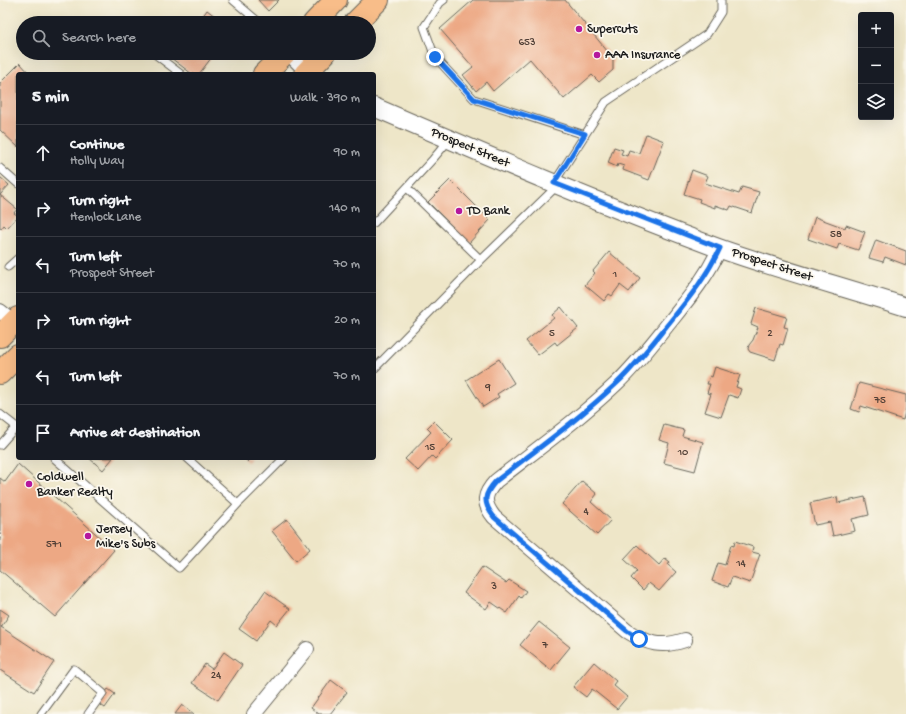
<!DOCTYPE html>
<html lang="en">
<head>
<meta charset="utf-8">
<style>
	body { margin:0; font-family:"Gochi Hand",sans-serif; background:#242831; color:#f1f3f6 }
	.controls { position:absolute; right:12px; top:12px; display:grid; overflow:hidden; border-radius:4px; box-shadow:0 4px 16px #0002 }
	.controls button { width:36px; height:36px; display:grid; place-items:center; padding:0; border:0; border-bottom:1px solid #363941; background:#171b24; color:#f1f3f6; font:20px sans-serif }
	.stop { position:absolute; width:12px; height:12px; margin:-9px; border:3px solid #1a73e8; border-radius:50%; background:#fff }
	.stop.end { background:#1a73e8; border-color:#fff; box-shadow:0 1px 4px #0008 }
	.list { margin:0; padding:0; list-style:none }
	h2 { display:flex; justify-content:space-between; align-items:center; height:52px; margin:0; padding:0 16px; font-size:17px }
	h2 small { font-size:13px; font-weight:400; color:#9ea1a6 }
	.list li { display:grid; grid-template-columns:26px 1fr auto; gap:12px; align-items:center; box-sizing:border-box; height:56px; padding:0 16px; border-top:1px solid #363941 }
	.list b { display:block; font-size:15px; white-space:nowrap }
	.list p { margin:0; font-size:13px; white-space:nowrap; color:#9ea1a6 }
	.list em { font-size:13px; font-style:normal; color:#9ea1a6 }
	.icon { flex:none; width:22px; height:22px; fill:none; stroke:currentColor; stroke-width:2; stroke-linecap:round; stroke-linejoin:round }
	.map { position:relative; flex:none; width:906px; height:714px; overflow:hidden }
	.search { position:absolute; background:#171b24; box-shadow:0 4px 16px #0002; left:16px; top:16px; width:360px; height:44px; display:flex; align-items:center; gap:10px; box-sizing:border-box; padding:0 14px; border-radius:22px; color:#9ea1a6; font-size:15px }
	.panel { position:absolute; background:#171b24; box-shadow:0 4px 16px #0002; left:16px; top:72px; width:360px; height:388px; border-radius:4px }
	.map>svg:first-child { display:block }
</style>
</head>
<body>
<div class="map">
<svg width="906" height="714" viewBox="0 0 906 714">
	<rect width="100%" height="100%" fill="#fbf7ec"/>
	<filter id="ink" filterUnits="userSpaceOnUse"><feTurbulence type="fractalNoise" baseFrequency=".025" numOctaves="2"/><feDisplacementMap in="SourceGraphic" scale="8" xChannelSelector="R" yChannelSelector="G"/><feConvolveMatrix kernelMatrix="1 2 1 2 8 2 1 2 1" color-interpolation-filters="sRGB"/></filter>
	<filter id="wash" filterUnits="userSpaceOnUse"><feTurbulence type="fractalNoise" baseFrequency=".012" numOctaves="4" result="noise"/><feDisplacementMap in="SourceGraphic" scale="16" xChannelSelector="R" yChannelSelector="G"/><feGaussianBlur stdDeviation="0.9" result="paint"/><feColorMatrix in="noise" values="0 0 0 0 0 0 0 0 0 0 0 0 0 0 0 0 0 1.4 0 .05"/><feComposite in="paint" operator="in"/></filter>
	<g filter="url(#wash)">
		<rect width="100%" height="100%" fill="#eee6c8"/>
		<g id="blocks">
			<path fill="#eda884" d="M258,0H279L268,11Z
				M473,0H565L613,58V70L599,82L592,75L564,99L530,59L493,91L486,82L476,91L463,75L473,67L440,29Z
				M207,10L224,23H198Z
				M175,53H215L199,74H192L171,58Z
				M20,63L30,74H18V147L0,130V83Z
				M646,134L664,141L649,180L623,170L624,166L618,164L617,167L608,163L614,147L623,150L621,154L627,156L629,150L639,153Z
				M692,170L708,176L705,183L739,194L742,187L759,192L752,213L731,206L729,210L715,205V208L699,202L700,199L684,194Z
				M0,177L9,185L0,195L17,209L14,213L18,216L7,228L4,225L1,229L0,228Z
				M450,180L490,220L469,243L428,202Z
				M815,217L845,228L846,225L865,232L858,250L839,244L837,249L808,239Z
				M876,240L906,251V265L885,257L883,262L869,258Z
				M609,252L640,278L629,292L620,285L612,296L609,294L604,301L585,285L595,273L593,271Z
				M561,307L578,328L557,345L555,342L538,355L526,341L554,318L552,315Z
				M756,308L787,317L784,327L788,328L783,345L780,344L775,360L750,352L748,349L749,345L753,340L758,327L751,324Z
				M499,359L514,383L497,394L499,397L483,407L466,380Z
				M715,367L740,375L736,387L741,389L738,398L729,395L721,417L705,412L711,394L707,393L710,384H707L710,376L712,377Z
				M859,383L906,395V408L903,420L861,406L859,412L851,409Z
				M434,421L453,440L435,459L432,456L418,471L405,459L431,432L427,428Z
				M664,425L684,430L682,436L703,442L695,471L664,463L669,443L659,440Z
				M89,458H113L103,470Z
				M244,458H251L248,462Z
				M18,464L114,550L55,617L0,570V539L2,536L0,534V478L5,482Z
				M582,481L597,494L591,502L611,520L597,535L562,504Z
				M837,497L838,503L865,497L869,515L852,519L855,531L833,536L830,522L815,525L810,503Z
				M287,519L310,549L296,561L272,531Z
				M735,541L753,547L752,552L760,554L750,583L732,577L728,587L712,581L718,563L725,565L731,545L734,546Z
				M637,545L659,565L665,558L670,562L668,565L676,572L659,591L649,583L643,590L631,578L637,571L624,559Z
				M482,567L506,583L509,580L526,591L521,598L519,596L507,613L491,602L486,609L464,593Z
				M265,591L290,609L277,625L271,620L256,641L239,629Z
				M0,609L9,615L1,627L54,662L34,692L0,670Z
				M539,622L570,647L551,670L520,645Z
				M224,652L242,665L218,700L192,683L205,664L212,669Z
				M594,662L616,681L613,685L627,697L617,709L592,689L586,697L573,687Z
				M331,680L347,692L330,714H319L311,708Z
				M108,689L115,694L105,708L98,703Z
				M182,705L194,714H175Z"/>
		</g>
	</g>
	<g filter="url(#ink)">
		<use href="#blocks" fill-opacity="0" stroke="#666358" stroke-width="1"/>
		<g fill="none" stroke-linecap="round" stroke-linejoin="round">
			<g stroke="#666358" stroke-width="9">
				<path id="service" d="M233,0L260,23
					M444,0L440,3L424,27L435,57L474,99L585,135
					M156,55L181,74
					M0,168L18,184
					M554,183L606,102L707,34L721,12V0
					M407,188L481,260
					M374,223L433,159L449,140
					M8,267L18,258
					M374,369L481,260L558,185
					M0,414L18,428
					M0,445L16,427
					M54,458L179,568L238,504L284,458
					M187,458L238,504
					M41,714L74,669L103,693L88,714"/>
			</g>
			<g stroke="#666358" stroke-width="16">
				<path id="minor" d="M0,311L14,322
					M685,640C661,648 648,644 627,631L494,517C482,502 484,494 496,481C537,449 579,419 617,383C636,365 652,344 669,323C689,298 706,278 720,248
					M254,714L307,649"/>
			</g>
			<g stroke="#666358" stroke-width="20">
				<path id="tertiary" d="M291,53L312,74
					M374,107C488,156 602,205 718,248C780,270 844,287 906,307"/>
			</g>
			<g stroke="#666358" stroke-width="24">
				<path id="trunk" d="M314,23L336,0
					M355,23L378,0
					M264,74L285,53
					M305,74L325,53
					M0,336L18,318
					M0,373L18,355"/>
			</g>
			<use href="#service" stroke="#fff" stroke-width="7"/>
			<use href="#minor" stroke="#fff" stroke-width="14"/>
			<use href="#tertiary" stroke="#fff" stroke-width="18"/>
			<use href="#trunk" stroke="#f8bd89" stroke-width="22"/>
		</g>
	</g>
	<g fill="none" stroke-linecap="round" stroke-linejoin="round" filter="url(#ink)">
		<path stroke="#1a73e8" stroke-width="5" d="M435,57L474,99L585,134L554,183L720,248C706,278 689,298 669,323C652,344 636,365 617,383C579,419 537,449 496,481C484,494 482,502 494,517L627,631L639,639"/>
	</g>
	<g fill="#b5179e" stroke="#fbf7ec" stroke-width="1.5">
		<circle cx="579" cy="29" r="4"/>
		<circle cx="597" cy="55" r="4"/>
		<circle cx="459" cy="211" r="4"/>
		<circle cx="29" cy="484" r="4"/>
		<circle cx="88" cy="536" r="4"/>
	</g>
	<g text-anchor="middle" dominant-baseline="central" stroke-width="3.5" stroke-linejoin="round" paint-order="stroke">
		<g font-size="11" fill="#503f36">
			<text x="527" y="43">653</text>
			<text x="836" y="235">58</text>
			<text x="615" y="275">1</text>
			<text x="552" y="334">5</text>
			<text x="770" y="334">2</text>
			<text x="488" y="388">9</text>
			<text x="880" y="401">75</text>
			<text x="430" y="448">15</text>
			<text x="683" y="453">10</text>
			<text x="586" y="512">4</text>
			<text x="54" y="545">571</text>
			<text x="741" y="564">14</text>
			<text x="494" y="587">3</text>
			<text x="545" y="646">7</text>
			<text x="216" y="676">24</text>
		</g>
		<g font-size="13" fill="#1c1c1c" stroke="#fbf7ec" text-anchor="start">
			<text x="587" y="29">Supercuts</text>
			<text x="605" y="55">AAA Insurance</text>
			<text x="467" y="211">TD Bank</text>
			<text x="37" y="477">Coldwell<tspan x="37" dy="15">Banker Realty</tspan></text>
			<text x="96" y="529">Jersey<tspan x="96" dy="15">Mike's Subs</tspan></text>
		</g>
		<g font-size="13" fill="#1c1c1c" stroke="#fbf7ec">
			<text transform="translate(470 148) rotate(23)">Prospect Street</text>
			<text transform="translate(772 265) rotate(18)">Prospect Street</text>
		</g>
	</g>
</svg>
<div class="controls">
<button>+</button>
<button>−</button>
<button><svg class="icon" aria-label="layers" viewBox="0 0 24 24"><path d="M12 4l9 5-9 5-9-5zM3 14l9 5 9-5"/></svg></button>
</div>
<div class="stop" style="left:639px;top:639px"></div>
<div class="stop end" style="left:435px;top:57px"></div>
<div class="search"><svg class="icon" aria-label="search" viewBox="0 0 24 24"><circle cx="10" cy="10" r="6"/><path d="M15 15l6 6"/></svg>Search here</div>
<section class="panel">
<h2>5 min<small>Walk · 390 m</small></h2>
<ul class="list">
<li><svg class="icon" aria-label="ahead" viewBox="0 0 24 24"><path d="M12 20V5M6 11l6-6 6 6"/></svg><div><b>Continue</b><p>Holly Way</p></div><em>90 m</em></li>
<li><svg class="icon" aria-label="right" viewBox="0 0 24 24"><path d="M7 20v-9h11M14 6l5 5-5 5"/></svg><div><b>Turn right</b><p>Hemlock Lane</p></div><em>140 m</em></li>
<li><svg class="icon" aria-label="left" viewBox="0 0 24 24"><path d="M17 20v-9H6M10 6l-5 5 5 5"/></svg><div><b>Turn left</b><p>Prospect Street</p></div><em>70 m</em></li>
<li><svg class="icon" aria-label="right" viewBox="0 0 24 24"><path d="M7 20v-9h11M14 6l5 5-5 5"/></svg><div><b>Turn right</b></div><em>20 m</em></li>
<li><svg class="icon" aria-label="left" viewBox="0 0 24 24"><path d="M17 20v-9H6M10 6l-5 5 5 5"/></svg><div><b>Turn left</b></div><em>70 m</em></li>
<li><svg class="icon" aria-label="arrive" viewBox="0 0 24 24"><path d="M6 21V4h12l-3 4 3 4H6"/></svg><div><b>Arrive at destination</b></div></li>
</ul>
</section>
</div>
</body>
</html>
